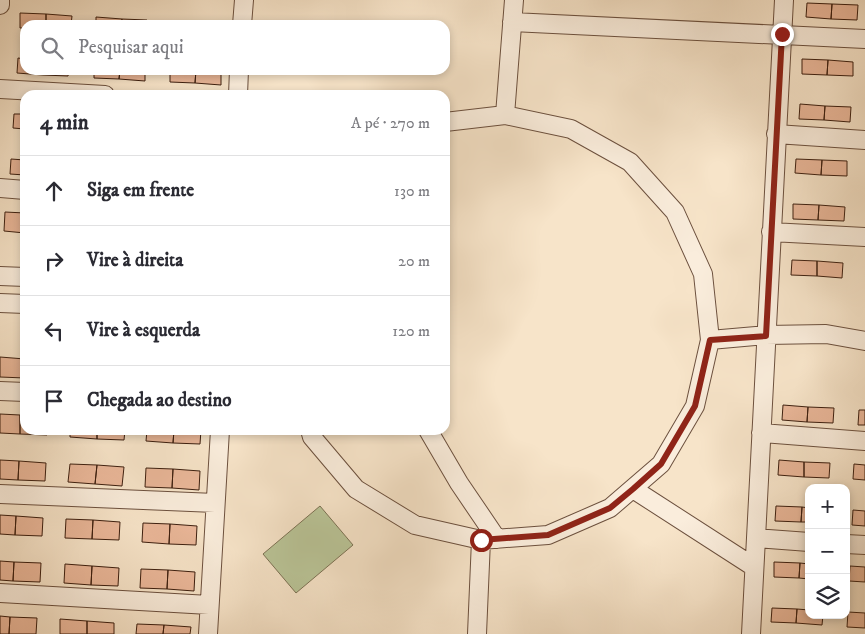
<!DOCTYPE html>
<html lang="pt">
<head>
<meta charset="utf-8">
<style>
	body { margin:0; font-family:"IM FELL DW Pica",serif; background:#f7f7f7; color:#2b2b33 }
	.controls { position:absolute; right:15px; bottom:15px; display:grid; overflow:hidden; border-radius:10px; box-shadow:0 2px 8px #0003 }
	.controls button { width:45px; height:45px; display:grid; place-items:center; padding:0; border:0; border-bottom:1px solid #e1e1e2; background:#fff; color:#2b2b33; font:25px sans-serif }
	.stop { position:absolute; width:15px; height:15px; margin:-11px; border:4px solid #8f2418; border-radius:50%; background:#fff }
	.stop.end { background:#8f2418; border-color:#fff; box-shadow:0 1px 5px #0008 }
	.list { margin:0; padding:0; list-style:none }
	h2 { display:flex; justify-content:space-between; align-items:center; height:65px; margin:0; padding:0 20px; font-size:21px }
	h2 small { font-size:16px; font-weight:400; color:#7c7c81 }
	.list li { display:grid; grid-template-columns:32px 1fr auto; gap:15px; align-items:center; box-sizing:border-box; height:70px; padding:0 20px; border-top:1px solid #e1e1e2 }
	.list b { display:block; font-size:19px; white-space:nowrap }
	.list em { font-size:16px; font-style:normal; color:#7c7c81 }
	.icon { flex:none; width:28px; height:28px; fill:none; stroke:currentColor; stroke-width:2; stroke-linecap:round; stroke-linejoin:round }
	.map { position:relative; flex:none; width:865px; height:634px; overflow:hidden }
	.search { position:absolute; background:#fff; box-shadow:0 2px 8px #0003; left:20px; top:20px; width:430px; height:55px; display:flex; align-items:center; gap:12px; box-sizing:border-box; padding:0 18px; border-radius:15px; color:#7c7c81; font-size:19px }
	.panel { position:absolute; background:#fff; box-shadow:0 2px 8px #0003; left:20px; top:90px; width:430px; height:345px; border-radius:15px }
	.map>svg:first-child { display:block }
</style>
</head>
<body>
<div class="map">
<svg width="865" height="634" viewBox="0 0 865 634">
	<rect width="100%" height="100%" fill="#f7e4c9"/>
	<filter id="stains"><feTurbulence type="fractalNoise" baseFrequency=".004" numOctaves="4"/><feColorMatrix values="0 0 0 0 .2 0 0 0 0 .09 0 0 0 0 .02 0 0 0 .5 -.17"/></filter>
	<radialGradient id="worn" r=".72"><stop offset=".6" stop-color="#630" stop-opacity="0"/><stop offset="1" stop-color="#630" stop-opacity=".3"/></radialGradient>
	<path fill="#bac598" stroke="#7c7254" d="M320,506L353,545L296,593L263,554Z"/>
	<path fill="#eab799" stroke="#3d1f0f" d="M807,3L832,4L831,19L806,17Z
		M832,4L858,5L857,20L831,19Z
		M20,13L46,14V25H25V28H20Z
		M46,14L72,16L71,25H46Z
		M96,17L122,19L121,25H96Z
		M122,19L147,20V25H121Z
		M172,22L197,23V25H171Z
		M197,23L223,24V25H197Z
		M18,58L25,59V70H43V75L17,73Z
		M802,59L828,60L827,75L802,74Z
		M828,60L853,62V76L827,75Z
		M43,70H69L68,76L43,75Z
		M94,70H120L119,79L94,78Z
		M120,70H145V81L119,79Z
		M170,70H196L195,83L170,82Z
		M196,70H221V85L195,83Z
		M800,104L825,106L824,120L799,119Z
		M825,106L851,107L850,122L824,120Z
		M14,114H25V129L13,128Z
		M11,159L25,160V175L10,174Z
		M796,159L822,160L821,175L795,173Z
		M822,160L847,161V176L821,175Z
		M793,204L819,205L818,220L793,219Z
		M819,205L845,207L844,221L818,220Z
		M5,212L25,213V233L4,231Z
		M792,260L817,261V276L791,275Z
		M817,261L843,263L842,278L817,276Z
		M0,357L25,359V378L0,377Z
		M783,405L808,407L807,422L782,420Z
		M808,407L834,408L833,423L807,422Z
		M859,410H865V425H858Z
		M0,414L20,415V434L0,433Z
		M20,415H25V430H47V435L20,434Z
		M70,430H97V439L70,437Z
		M97,430H125L124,440L97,439Z
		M147,430H174L173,443L146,441Z
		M174,430H201L200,444L173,443Z
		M0,460L19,461L18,480L0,479Z
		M779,460L804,462V477L778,475Z
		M19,461L46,463L45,481L18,480Z
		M804,462L830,463L829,478L804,477Z
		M70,464L97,465L95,484L68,482Z
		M854,464L865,465V480L853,479Z
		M97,465L124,467L122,486L95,484Z
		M146,468L173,469L172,488L145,487Z
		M173,469L200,471L199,490L172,488Z
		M776,506L802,507L801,522L775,521Z
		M802,507L809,508V522H801Z
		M853,510L865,511V526L852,525Z
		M0,515L16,516L15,535L0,534Z
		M16,516L43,518L42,536L15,535Z
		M66,519L93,520L92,539L65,538Z
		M93,520L120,522L119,540L92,539Z
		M143,523L170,524L169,544L142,542Z
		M170,524L197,526L196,545L169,544Z
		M0,561L14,562L13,581L0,580Z
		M14,562L41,563L40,582L13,581Z
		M774,562L800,563L799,578L774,577Z
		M800,563L809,564V579L799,578Z
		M65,564L92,566L91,585L64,583Z
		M92,566L119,568L118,586L91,585Z
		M850,566L865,567V582L849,581Z
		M141,569L168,570L167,589L140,588Z
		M168,570L195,572L194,591L167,589Z
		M772,608L797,609L796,623L771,622Z
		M797,609L809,610V615H823L822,625L796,623Z
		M848,612L865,613V628L847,627Z
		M0,616L10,617L9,634H0Z
		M10,617L37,618L36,634H9Z
		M60,619L87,621V634H60Z
		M87,621L114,623V634H87Z
		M137,624L164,625L163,634H136Z
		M164,625L191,627L190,634H163Z"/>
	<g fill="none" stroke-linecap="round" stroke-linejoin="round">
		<g stroke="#6c503e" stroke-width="20">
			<path id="minor" d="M0,5V0
				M512,22L865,39
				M242,25L244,0
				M0,89L105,95
				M238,95L239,70
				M505,115L514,0
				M776,134L865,140
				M0,188L25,190
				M771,232L865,237
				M0,276L25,277
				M0,303L25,304
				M710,340L766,335L826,334L865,341
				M0,391L25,392
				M310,430L312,437L356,489L415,525L481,540L548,535L610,508L661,464L695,406L710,340L703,274L675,212L630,162L571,129L505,115L445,122
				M428,430L459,483L497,539
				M761,433L865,441
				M633,489L754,567
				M0,494L215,503
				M756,538L809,542
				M846,544L865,545
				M0,593L209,605
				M208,634L220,430
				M477,634L481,540
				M751,634L784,0"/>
		</g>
		<use href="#minor" stroke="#faeddc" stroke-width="18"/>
	</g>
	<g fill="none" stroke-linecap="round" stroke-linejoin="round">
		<path stroke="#8f2418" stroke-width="6" d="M481,540L548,535L610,508L633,489L661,464L695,406L710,340L766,336L782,34"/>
	</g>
	<rect width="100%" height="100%" filter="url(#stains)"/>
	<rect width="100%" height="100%" fill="url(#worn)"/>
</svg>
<div class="controls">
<button>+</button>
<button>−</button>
<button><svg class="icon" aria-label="layers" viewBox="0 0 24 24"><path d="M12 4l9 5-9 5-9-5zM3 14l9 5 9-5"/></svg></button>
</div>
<div class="stop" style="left:481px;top:540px"></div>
<div class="stop end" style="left:782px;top:34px"></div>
<div class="search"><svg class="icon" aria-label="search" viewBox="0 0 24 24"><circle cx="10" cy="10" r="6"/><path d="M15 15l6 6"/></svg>Pesquisar aqui</div>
<section class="panel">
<h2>4 min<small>A pé · 270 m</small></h2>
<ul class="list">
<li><svg class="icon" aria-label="ahead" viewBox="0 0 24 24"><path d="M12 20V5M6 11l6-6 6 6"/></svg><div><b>Siga em frente</b></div><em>130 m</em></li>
<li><svg class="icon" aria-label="right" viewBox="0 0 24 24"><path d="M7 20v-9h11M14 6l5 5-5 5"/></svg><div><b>Vire à direita</b></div><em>20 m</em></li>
<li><svg class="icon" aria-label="left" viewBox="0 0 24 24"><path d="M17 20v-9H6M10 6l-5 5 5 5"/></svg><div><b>Vire à esquerda</b></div><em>120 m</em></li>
<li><svg class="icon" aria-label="arrive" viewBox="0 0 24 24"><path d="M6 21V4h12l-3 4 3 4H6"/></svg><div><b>Chegada ao destino</b></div></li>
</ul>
</section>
</div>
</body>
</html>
